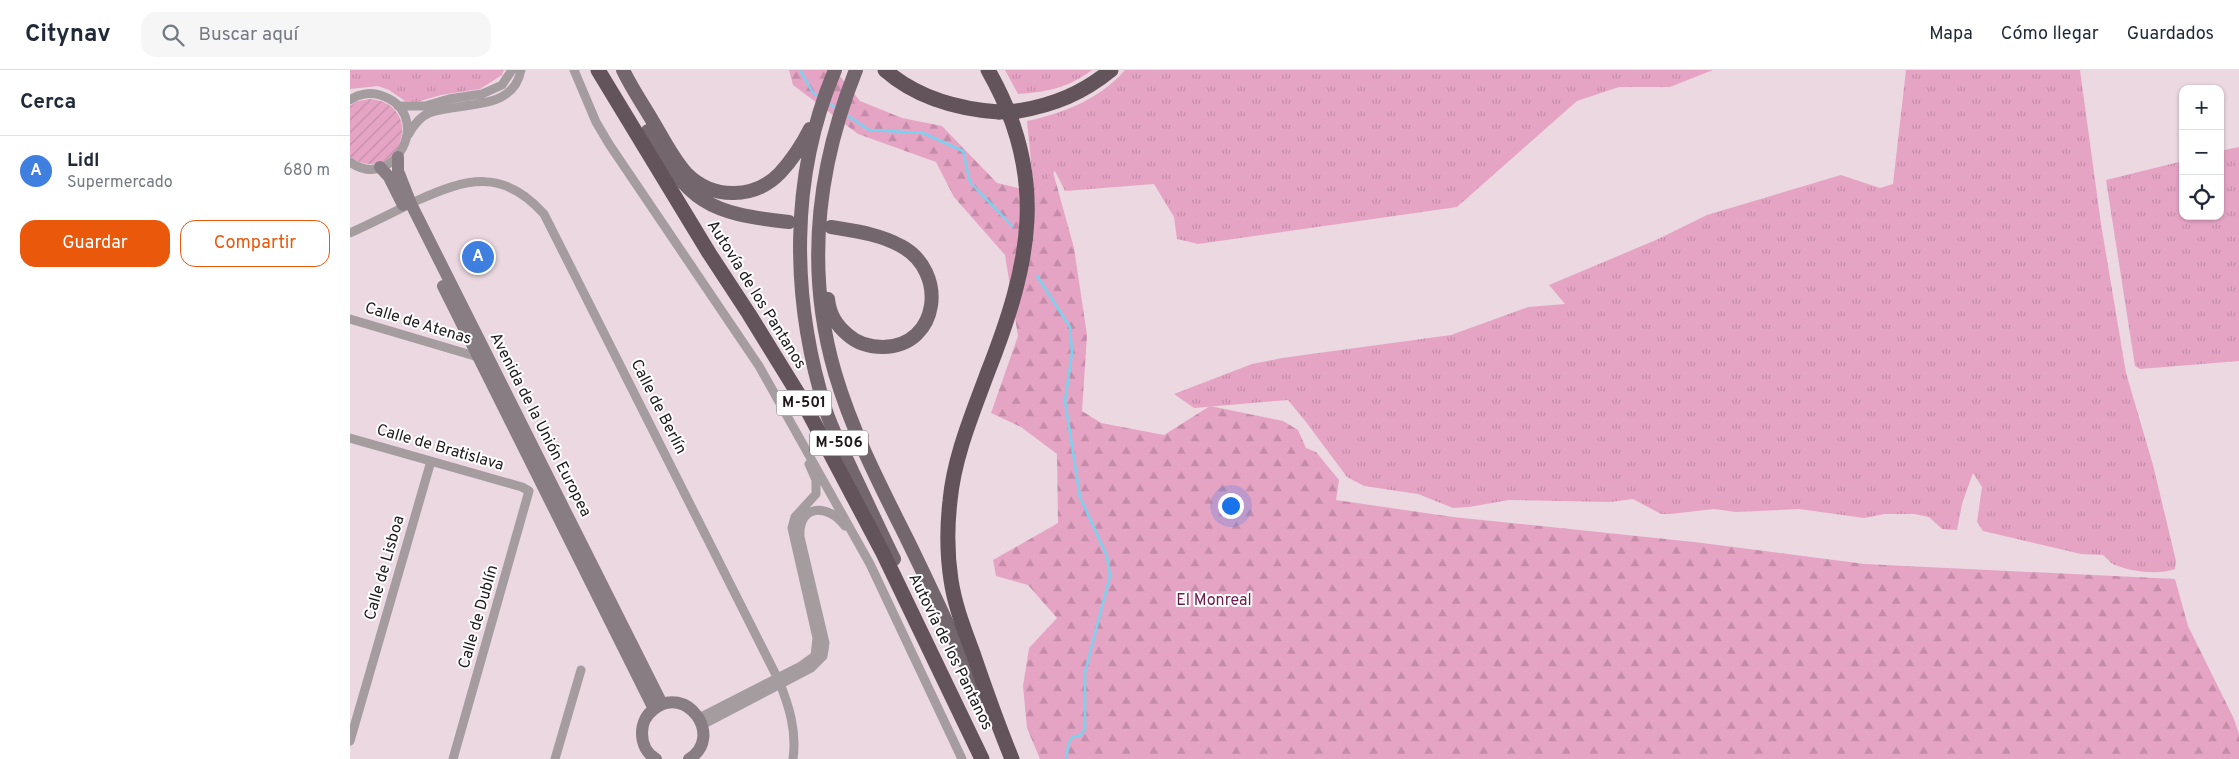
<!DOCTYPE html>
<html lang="es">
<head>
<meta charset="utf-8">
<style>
	body { margin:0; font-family:Overpass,sans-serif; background:#f6f6f7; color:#1f2937 }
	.controls { position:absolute; right:15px; top:15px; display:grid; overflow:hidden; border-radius:10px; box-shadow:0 1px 4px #0004 }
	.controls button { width:45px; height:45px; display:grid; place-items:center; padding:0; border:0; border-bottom:1px solid #e0e1e3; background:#fff; color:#1f2937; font:25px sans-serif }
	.you { position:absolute; left:880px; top:435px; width:18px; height:18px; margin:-12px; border:4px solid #fff; border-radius:50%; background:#1a73e8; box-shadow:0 0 0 8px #1a73e833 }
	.badge { display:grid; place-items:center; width:32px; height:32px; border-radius:50%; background:#ea580c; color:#fff; font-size:16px; font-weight:700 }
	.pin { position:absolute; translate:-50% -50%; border:2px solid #fff; box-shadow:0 1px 5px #0006 }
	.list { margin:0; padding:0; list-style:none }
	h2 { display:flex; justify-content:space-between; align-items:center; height:65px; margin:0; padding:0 20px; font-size:21px }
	h2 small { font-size:16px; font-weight:400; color:#747a83 }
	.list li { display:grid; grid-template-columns:32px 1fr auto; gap:15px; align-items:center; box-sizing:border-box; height:70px; padding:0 20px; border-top:1px solid #e0e1e3 }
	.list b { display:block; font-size:19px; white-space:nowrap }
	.list p { margin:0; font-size:16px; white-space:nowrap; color:#747a83 }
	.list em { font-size:16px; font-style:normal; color:#747a83 }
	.actions { display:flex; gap:10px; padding:15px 20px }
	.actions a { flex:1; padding:11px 0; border:1px solid #ea580c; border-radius:15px; text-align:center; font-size:18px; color:#ea580c }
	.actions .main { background:#ea580c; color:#fff }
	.icon { flex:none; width:28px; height:28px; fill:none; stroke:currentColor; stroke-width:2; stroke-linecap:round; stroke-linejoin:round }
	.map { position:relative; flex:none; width:1889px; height:689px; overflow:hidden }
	header { display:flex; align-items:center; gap:30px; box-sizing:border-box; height:70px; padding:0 25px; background:#fff; border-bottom:1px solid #e0e1e3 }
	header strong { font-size:24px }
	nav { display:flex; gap:28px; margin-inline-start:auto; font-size:18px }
	.search { width:350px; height:45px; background:#f6f6f7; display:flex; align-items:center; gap:12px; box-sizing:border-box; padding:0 18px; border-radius:15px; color:#747a83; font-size:19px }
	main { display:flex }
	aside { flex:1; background:#fff }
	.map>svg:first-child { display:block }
</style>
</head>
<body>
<header>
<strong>Citynav</strong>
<div class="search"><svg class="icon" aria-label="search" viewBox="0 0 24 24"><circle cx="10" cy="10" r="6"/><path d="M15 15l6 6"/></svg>Buscar aquí</div>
<nav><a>Mapa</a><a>Cómo llegar</a><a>Guardados</a></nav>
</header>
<main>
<aside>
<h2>Cerca<small></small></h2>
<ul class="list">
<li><span class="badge" style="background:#3f7fe0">A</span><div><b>Lidl</b><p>Supermercado</p></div><em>680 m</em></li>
</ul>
<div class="actions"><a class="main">Guardar</a><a>Compartir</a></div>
</aside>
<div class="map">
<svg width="1889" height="689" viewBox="0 0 1889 689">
	<defs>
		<pattern id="grass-tufts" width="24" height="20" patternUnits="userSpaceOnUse" patternTransform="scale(1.25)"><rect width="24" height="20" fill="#e6a4c5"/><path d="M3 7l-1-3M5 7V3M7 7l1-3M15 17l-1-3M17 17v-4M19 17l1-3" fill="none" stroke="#c58ca9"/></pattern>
		<pattern id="forest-firs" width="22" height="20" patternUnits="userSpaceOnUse" patternTransform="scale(1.25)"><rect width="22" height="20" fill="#e6a4c5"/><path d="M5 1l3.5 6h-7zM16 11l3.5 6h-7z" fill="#c58ca9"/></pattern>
		<pattern id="garden-furrows" width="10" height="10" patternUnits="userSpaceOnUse" patternTransform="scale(1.25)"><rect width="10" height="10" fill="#e6a4c5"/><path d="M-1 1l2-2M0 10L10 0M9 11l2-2" fill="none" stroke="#c58ca9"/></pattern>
	</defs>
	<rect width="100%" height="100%" fill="#ebd8e1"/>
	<path fill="url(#grass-tufts)" d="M0,0H154L152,5L130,19L91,25L67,32L55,31L39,20L28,16L0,19Z
		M655,0H742C718,18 697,22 668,24Z
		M775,0H1363L1320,17H1269L1227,31L1107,137L848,174L827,169L824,147L804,114L715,121L705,101L684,122L677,51C714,43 750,29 775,0Z
		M1556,0H1730L1751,154L1776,303L1803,395L1826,491L1825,499C1808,505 1782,502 1765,495C1761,494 1757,488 1753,485L1731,484L1633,461L1627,452L1632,417L1623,403L1612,434L1607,460L1592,459L1579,447L1564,444H1535L1514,448L1449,439L1386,442L1364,439L1320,444H1311L1283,429L1260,432L1159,430L1119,437L1103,438L1068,424L1014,416L997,407L956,352L938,330L844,338L824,324L902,294L932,288L1101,265L1178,237L1215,234L1199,215L1306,170L1357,145L1491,105L1530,118L1543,114Z
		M1889,77V291L1790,299L1785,296L1756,110L1833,91V146H1870V81Z"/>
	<path fill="url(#forest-firs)" d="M439,0H485L510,31L552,48L592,56L647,113L684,122L703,102L724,178L737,265L732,341L751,353L814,365L860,336L933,351L948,360L956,378L966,382L989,410L986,430L1103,447L1344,472L1515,494L1825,509L1838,556L1884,649L1889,664V689H690L677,658L673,616L679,578L707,548L678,515L646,506L643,490L708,453L707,384L671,357L641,343L668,266L655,185L604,127L586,92L508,64L443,15Z"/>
	<path fill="url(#garden-furrows)" d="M20,29C78,34 49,119 0,87V36L8,31Z"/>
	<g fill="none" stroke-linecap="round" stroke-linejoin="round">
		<path stroke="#79d3ef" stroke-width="2.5" d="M450,0L463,23L470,27
			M478,33L488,39
			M495,44L519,60L573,63L613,81L620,112L662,156
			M687,206L720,257L722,283L715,331L730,427L757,486L760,506L735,602V659L731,665L723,667L719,672L716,689"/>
		<path stroke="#a59ca0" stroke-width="9" d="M224,0L246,52L259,74L409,296L520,494L612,689
			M0,30C8,24 20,22 30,25C87,43 44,124 0,92
			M48,36H75L99,29L132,24L152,15L162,0
			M58,65C63,56 69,47 79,43C109,31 163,43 171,0
			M0,163C22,153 44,142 66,131C117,108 153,98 194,144L429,611C439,636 447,661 443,689
			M0,249L128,287
			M0,368L172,417L179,421L103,689
			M349,648L451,596L465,586L467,568L442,458L445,447L466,424V410L459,394
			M352,655L461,598L473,586L475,573L450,467C448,434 478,433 495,456
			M0,671L81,391
			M205,689L231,600"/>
		<path stroke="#887d82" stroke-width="12" d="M48,87V101L61,134L312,634
			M30,97L39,107L53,135
			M93,216L304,639
			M306,689C297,684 292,674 292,663C292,654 296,645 303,640C336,612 375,667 339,689"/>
		<path stroke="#74666d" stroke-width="14" d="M273,0C281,17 292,33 302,50C313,68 323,89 337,104C363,130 405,129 430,103C442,90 452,75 460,59
			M485,0C439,108 441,230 476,341C483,362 494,383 503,403C517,432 530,461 544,489
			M506,0C467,98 455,200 485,303C502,361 530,415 557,469C578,512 598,555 618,599L633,626
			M298,61C340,133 357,143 439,152
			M478,229C480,245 486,255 498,265C508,274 520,277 533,277C590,276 598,201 551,176C530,164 505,161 481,157"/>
		<path stroke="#63535b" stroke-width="15" d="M248,0L359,183L399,244L452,330L533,483L632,689
			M535,0C567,28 608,39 649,42
			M638,0C700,108 680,195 637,304C622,345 604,387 600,431C597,457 597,484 601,510C605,537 615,561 624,586C636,621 648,655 662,689
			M668,41C704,35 733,23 761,0"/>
		<path stroke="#63535b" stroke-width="15" d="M649,42L668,41"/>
	</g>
	<g text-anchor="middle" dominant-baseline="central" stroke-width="4" stroke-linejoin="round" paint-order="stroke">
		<g fill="#fff" stroke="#625d5f" stroke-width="1">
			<rect x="426.5" y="320.5" width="55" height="25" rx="4"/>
			<rect x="460" y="360.5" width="58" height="25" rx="4"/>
		</g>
		<g font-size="15" font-weight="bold" fill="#1e181b">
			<text x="454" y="333">M-501</text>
			<text x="489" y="373">M-506</text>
		</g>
		<g font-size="16" fill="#1e181b" stroke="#fff">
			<text transform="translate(406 225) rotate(58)">Autovía de los Pantanos</text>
			<text transform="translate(68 254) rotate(17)">Calle de Atenas</text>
			<text transform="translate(308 337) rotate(63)">Calle de Berlín</text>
			<text transform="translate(190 355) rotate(63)">Avenida de la Unión Europea</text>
			<text transform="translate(90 378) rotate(16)">Calle de Bratislava</text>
			<text transform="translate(35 498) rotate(-74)">Calle de Lisboa</text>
			<text transform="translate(129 547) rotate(-74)">Calle de Dublín</text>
			<text transform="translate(600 582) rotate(64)">Autovía de los Pantanos</text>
		</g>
		<g font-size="16" fill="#6b1b4c" stroke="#fff">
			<text x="864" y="531">El Monreal</text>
		</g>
	</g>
</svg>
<div class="controls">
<button>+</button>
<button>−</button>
<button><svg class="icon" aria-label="locate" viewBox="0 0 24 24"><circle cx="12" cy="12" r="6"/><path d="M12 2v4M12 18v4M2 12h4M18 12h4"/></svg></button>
</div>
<div class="you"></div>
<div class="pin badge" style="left:128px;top:187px;background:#3f7fe0">A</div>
</div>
</main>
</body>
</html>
